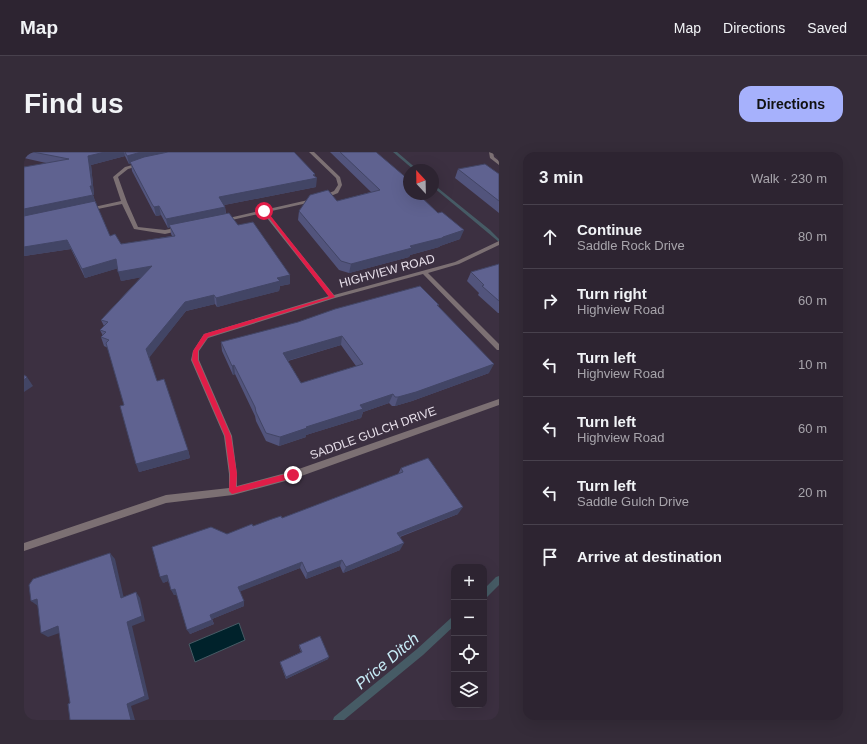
<!DOCTYPE html>
<html lang="en">
<head>
<meta charset="utf-8">
<style>
	body { margin:0; font-family:Arial,sans-serif; background:#352c39; color:#f1f3f6 }
	.controls { position:absolute; right:12px; bottom:12px; display:grid; overflow:hidden; border-radius:8px; box-shadow:0 4px 16px #0002 }
	.controls button { width:36px; height:36px; display:grid; place-items:center; padding:0; border:0; border-bottom:1px solid #48414d; background:#2d2431; color:#f1f3f6; font:20px sans-serif }
	.compass { position:absolute; left:379px; top:12px; width:36px; height:36px; border-radius:50%; background:#2d2431; box-shadow:0 4px 16px #0002; rotate:338deg }
	.stop { position:absolute; width:12px; height:12px; margin:-9px; border:3px solid #e11d48; border-radius:50%; background:#fff }
	.stop.end { background:#e11d48; border-color:#fff; box-shadow:0 1px 4px #0008 }
	.list { margin:0; padding:0; list-style:none }
	h2 { display:flex; justify-content:space-between; align-items:center; height:52px; margin:0; padding:0 16px; font-size:17px }
	h2 small { font-size:13px; font-weight:400; color:#a7a4ab }
	.list li { display:grid; grid-template-columns:26px 1fr auto; gap:12px; align-items:center; box-sizing:border-box; height:64px; padding:0 16px; border-top:1px solid #48414d }
	.list b { display:block; font-size:15px; white-space:nowrap }
	.list p { margin:0; font-size:13px; white-space:nowrap; color:#a7a4ab }
	.list em { font-size:13px; font-style:normal; color:#a7a4ab }
	.icon { flex:none; width:22px; height:22px; fill:none; stroke:currentColor; stroke-width:2; stroke-linecap:round; stroke-linejoin:round }
	.map { position:relative; flex:none; width:475px; height:568px; overflow:hidden; border-radius:12px }
	header { display:flex; align-items:center; gap:24px; box-sizing:border-box; height:56px; padding:0 20px; background:#2d2431; border-bottom:1px solid #48414d }
	header strong { font-size:19px }
	nav { display:flex; gap:22px; margin-inline-start:auto; font-size:14px }
	.intro { display:flex; align-items:center; justify-content:space-between; box-sizing:border-box; height:96px; padding:0 24px }
	h1 { margin:0; font-size:28px }
	.button { padding:10px 18px; border-radius:12px; background:#a6b1fc; color:#111; font-size:14px; font-weight:700 }
	main { display:flex; gap:24px; padding:0 24px }
	aside { flex:1; background:#2d2431; border-radius:12px; box-shadow:0 4px 16px #0002 }
	.map>svg:first-child { display:block }
</style>
</head>
<body>
<header>
<strong>Map</strong>
<nav><a>Map</a><a>Directions</a><a>Saved</a></nav>
</header>
<div class="intro"><h1>Find us</h1><a class="button">Directions</a></div>
<main>
<div class="map">
<svg width="475" height="568" viewBox="0 0 475 568">
	<rect width="100%" height="100%" fill="#3c3041"/>
	<path fill="#00222b" stroke="#465b65" d="M215,471L221,488L171,510L165,492Z"/>
	<g fill="none" stroke-linecap="round" stroke-linejoin="round">
		<path fill="#465b65" fill-rule="evenodd" d="M369,0H373L394,18H390Z
			M409,32L466,78L475,87V90L409,35Z
			M475,424V433L463,445L460,446V437L472,425Z
			M430,465V474L399,503L320,568H309L310,565L393,497L427,466Z"/>
		<path fill="#7c7073" fill-rule="evenodd" d="M285,0H290L316,25L318,33L314,41L297,48L243,60L310,143L431,110L475,89V93L435,112L404,121L475,192V198H473L399,122L311,146L184,186L175,199V208L208,284L213,322V334L269,319L475,247V253L269,327L209,343L142,351L0,399V391L142,343L205,336V322L200,284L167,208L169,199L180,182L305,144L239,61L199,70L196,68L293,46L310,39L314,33L312,26Z
			M465,0H469L470,5L475,9V13L466,6Z
			M116,11H118V13L104,17L94,25L103,50L114,75L141,78L156,75L159,77L158,78L141,82L110,77L98,52L64,59L61,57L97,49L89,25L101,15Z"/>
	</g>
	<path fill="#52547c" fill-rule="evenodd" d="M0,0H270L290,24L292,35L200,53L201,55L202,61L214,73L266,132L256,134L255,139L215,149L193,155L191,152L162,159L125,205L133,229L164,298L166,306L115,320L100,253L84,196L80,194L77,185L79,184L76,178L80,174L77,168L117,125L97,129L94,116L61,126L47,97L0,104L22,11L0,6ZM101,4L105,12H107L108,19L130,61L132,64L137,63L144,76L146,75L147,82L148,84L97,92L86,84L71,49L69,43H70L67,13Z
		M306,0H352L385,42L436,87L416,94L415,95L386,103L385,105L325,121L315,118L274,68L275,59L347,40Z
		M434,17L475,22V61L431,26Z
		M475,112V161H474L454,143L455,141L443,129L447,120Z
		M415,153L414,154L465,221L388,249L371,254H368L365,251L339,260L337,266L282,283V285L255,294L242,289L232,269L231,264L211,222L209,223L198,199L197,190ZM317,193L332,214L277,231L264,209Z
		M377,316L434,362L376,385V398L319,421L316,414L282,427L276,416L216,439L220,454L188,467L190,472L166,482L153,442L150,443L144,429L139,431L203,382L229,374L258,366L374,322Z
		M275,493L304,507L262,527L256,511V510L277,500L275,495Z"/>
	<path fill="#424565" d="M81,0H100L101,4L67,13L70,43H68L66,34L64,4Z
		M117,0H161L106,10L107,12H105L103,4Z
		M291,22L290,27L293,26L292,35L195,54V45Z
		M69,43L72,52L0,67V57Z
		M135,54L137,63L132,64L130,55Z
		M201,55L202,64L145,73L146,75L144,76L142,67Z
		M440,78L436,87L416,94L415,95L386,103L385,105L325,121L327,112Z
		M43,88L47,97L0,104V95Z
		M92,107L95,116L61,126L58,117Z
		M128,114L130,123L97,129L94,120Z
		M266,123V132L256,134L255,139L193,155L192,146L253,126Z
		M190,143L191,152L162,159L125,206L122,197L161,150Z
		M318,184L317,193L259,210V201Z
		M470,212L465,221L388,249L371,254L374,245Z
		M210,213L211,222L209,223L208,214Z
		M3,225L9,234L0,240V228Z
		M369,242L365,251L339,260L337,266L282,283V285L255,294L256,285L336,253Z
		M164,298L166,306L115,320L112,312Z
		M439,355L434,362L369,387L373,381Z
		M380,391L376,398L319,421L322,415Z
		M86,401L91,407L101,451L97,446Z
		M318,408L316,414L282,427L283,421Z
		M278,410L276,416L215,440L214,435Z
		M143,423L146,428L139,431L136,425Z
		M151,437L154,442L150,443L147,438Z
		M112,440L116,446L121,469L108,474L125,547L107,554L111,568H107L103,552V470Z
		M13,447L14,454L7,449Z
		M220,449V454L188,467L186,463Z
		M188,468L190,472L166,482L163,478Z
		M34,474L41,479L24,485L17,481Z
		M305,505L304,507L262,527V525Z"/>
	<path fill="#5f6290" stroke="#424565" fill-rule="evenodd" d="M9,0H81L64,4L68,34H66L69,43L0,57V15L45,7Z
		M101,0H117L103,4Z
		M144,0H270L291,22L289,23L293,26L195,45L201,55L142,67L135,54L130,55L128,52L106,10L120,5Z
		M316,0H352L385,28V29L382,30L385,33V42H394L414,61L418,60L440,78L419,85L418,86L386,94L388,96L327,112L317,109L275,59L286,43L304,38L313,49L356,38Z
		M461,12L475,22V49L434,17Z
		M71,49L86,84L91,82L97,92L151,84L145,73L205,61L214,73L229,70L266,123L253,126L256,129L214,140L192,146L190,143L161,150L122,197L133,229L140,227L164,298L112,312L96,254L100,253L82,191L85,188L77,185L82,180L76,178L84,170L77,168L128,114L94,120L92,107L58,117L43,88L0,95V64Z
		M475,112V149L458,134L460,133L447,120Z
		M396,134L415,153H413L470,212L392,240L374,245H371L369,242L336,253L339,257L282,275L283,276L256,285L242,281L232,260L231,255L210,213L208,214L197,190L274,170L311,157ZM318,184L339,212L277,231L259,201Z
		M0,223L3,225L0,228Z
		M404,306L439,355L373,381L380,391L322,415L318,408L283,421L278,410L214,435L220,449L186,463L188,468L163,478L151,437L147,438L143,423L136,425L128,395L187,375L203,382L228,372L229,374L248,367L257,364L258,366L379,320L377,316Z
		M86,401L97,446L112,440L118,464L103,470L121,544L103,552L107,568H46L44,552L46,551L34,474L17,481L13,447L7,449L5,433L9,427Z
		M296,484L305,505L262,525L256,510L278,500L275,493Z"/>
	<path fill="#e11d48" d="M239,58H242L311,145L184,185L174,199V208L207,284L213,322L212,335L269,320L272,323L269,326L208,342L205,339L206,322L201,284L168,208L169,199L180,182L305,145Z"/>
	<g text-anchor="middle" dominant-baseline="central" stroke-width="4" stroke-linejoin="round" paint-order="stroke">
		<g font-size="12" fill="#e8e0eb" stroke="#3c3041">
			<text transform="translate(363 119) rotate(-15)">HIGHVIEW ROAD</text>
			<text transform="translate(349 281) rotate(-20)">SADDLE GULCH DRIVE</text>
		</g>
		<g font-size="16" font-style="italic" fill="#c7ebf6" stroke="#3c3041">
			<text transform="translate(363 509) rotate(-40)">Price Ditch</text>
		</g>
	</g>
</svg>
<div class="controls">
<button>+</button>
<button>−</button>
<button><svg class="icon" aria-label="locate" viewBox="0 0 24 24"><circle cx="12" cy="12" r="6"/><path d="M12 2v4M12 18v4M2 12h4M18 12h4"/></svg></button>
<button><svg class="icon" aria-label="layers" viewBox="0 0 24 24"><path d="M12 4l9 5-9 5-9-5zM3 14l9 5 9-5"/></svg></button>
</div>
<svg class="compass" viewBox="-18 -18 36 36"><path d="M0-13l5 13h-10z" fill="#e53935"/><path d="M0 13l5-13h-10z" fill="#a7a4ab"/></svg>
<div class="stop" style="left:240px;top:59px"></div>
<div class="stop end" style="left:269px;top:323px"></div>
</div>
<aside>
<h2>3 min<small>Walk · 230 m</small></h2>
<ul class="list">
<li><svg class="icon" aria-label="ahead" viewBox="0 0 24 24"><path d="M12 20V5M6 11l6-6 6 6"/></svg><div><b>Continue</b><p>Saddle Rock Drive</p></div><em>80 m</em></li>
<li><svg class="icon" aria-label="right" viewBox="0 0 24 24"><path d="M7 20v-9h11M14 6l5 5-5 5"/></svg><div><b>Turn right</b><p>Highview Road</p></div><em>60 m</em></li>
<li><svg class="icon" aria-label="left" viewBox="0 0 24 24"><path d="M17 20v-9H6M10 6l-5 5 5 5"/></svg><div><b>Turn left</b><p>Highview Road</p></div><em>10 m</em></li>
<li><svg class="icon" aria-label="left" viewBox="0 0 24 24"><path d="M17 20v-9H6M10 6l-5 5 5 5"/></svg><div><b>Turn left</b><p>Highview Road</p></div><em>60 m</em></li>
<li><svg class="icon" aria-label="left" viewBox="0 0 24 24"><path d="M17 20v-9H6M10 6l-5 5 5 5"/></svg><div><b>Turn left</b><p>Saddle Gulch Drive</p></div><em>20 m</em></li>
<li><svg class="icon" aria-label="arrive" viewBox="0 0 24 24"><path d="M6 21V4h12l-3 4 3 4H6"/></svg><div><b>Arrive at destination</b></div></li>
</ul>
</aside>
</main>
</body>
</html>
